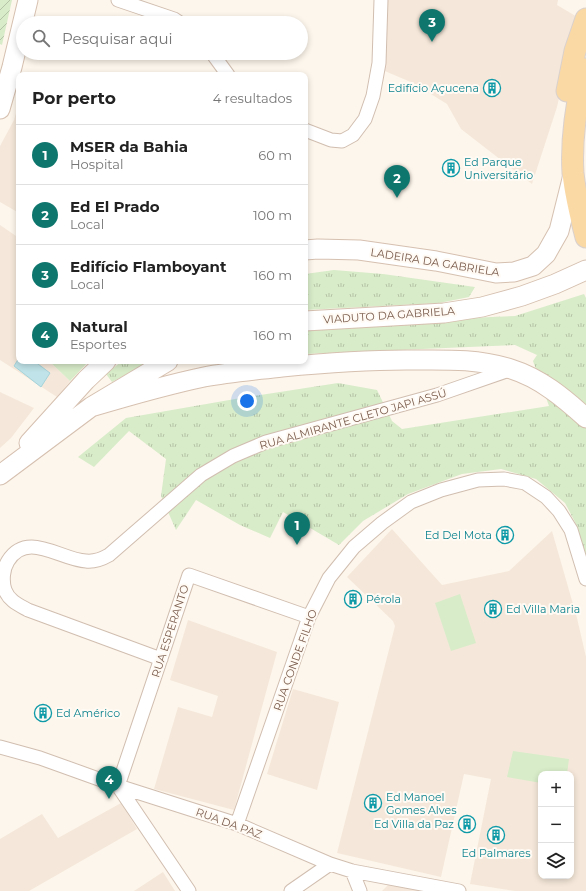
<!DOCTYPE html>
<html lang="pt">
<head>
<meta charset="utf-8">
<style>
	body { margin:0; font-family:Montserrat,sans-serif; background:#f2f2f2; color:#222 }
	.controls { position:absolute; right:12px; bottom:12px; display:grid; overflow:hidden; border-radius:8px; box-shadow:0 2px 6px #0003 }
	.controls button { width:36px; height:36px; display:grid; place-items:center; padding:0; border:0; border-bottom:1px solid #e0e0e0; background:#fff; color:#222; font:20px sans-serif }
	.you { position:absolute; left:247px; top:401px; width:14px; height:14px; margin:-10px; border:3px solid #fff; border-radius:50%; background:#1a73e8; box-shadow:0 0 0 6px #1a73e833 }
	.badge { display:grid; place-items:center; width:26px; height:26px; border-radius:50%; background:#0f766e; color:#fff; font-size:13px; font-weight:700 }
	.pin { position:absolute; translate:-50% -33px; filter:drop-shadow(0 1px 2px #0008) }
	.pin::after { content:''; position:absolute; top:21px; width:14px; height:12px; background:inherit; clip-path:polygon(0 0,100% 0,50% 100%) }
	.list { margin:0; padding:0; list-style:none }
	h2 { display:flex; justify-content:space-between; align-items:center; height:52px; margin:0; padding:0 16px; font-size:17px }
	h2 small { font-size:13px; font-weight:400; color:#767676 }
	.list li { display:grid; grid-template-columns:26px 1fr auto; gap:12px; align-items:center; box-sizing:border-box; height:60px; padding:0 16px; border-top:1px solid #e0e0e0 }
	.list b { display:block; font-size:15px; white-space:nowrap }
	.list p { margin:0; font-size:13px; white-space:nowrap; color:#767676 }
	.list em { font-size:13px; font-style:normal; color:#767676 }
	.icon { flex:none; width:22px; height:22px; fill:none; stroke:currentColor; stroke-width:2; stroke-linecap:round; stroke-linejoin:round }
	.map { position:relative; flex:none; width:586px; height:891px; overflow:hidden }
	.search { position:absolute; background:#fff; box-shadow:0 2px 6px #0003; left:16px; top:16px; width:292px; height:44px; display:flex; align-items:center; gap:10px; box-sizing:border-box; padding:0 14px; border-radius:22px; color:#767676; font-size:15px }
	.panel { position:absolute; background:#fff; box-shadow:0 2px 6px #0003; left:16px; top:72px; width:292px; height:292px; border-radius:8px }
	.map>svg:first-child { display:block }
</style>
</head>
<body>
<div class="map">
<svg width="586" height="891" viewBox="0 0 586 891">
	<defs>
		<pattern id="grass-tufts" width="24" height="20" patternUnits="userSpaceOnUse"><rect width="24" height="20" fill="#d8ecc9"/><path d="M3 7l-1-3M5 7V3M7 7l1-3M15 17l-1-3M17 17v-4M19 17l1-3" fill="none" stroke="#b4c2a5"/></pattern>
		<pattern id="garden-furrows" width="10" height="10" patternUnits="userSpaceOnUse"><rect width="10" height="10" fill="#d8ecc9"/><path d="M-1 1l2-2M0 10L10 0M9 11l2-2" fill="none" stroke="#b4c2a5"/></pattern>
	</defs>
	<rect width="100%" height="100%" fill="#fdf6ec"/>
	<path fill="#f5e8da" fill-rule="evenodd" d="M383,0H558L557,5L579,18L570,50L557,107L532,184L461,129L447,104L413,83L380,69Z
		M19,103V213L0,202V146L14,120Z
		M0,225L19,238V361H49L70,381L57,397L0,360Z
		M0,392L34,408L11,438L0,448Z
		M392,529L442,585L509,571L552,531L577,618L586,657V891H515L470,884L491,779L464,774L441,877L337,853L395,626L393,621L347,577ZM541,774H571V876H541Z
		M188,620L277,652L234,810L154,789L178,707L212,717L218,696L170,680Z
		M293,689L339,702L317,790L267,774Z
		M121,803L137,829L29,891H0V839L42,814L58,838Z
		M163,872L175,891H134Z
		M398,882L423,891H382L388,885Z"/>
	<path fill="url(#grass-tufts)" d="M334,270L383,274L475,287L469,297L439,303L305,310V274Z
		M584,294L586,298V559L575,522L565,503L536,479L501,469L462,474L408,494L363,521L339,545L283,512L270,538L240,525L196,500L176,530L161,496L166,459L129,431L94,467L78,457L126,418L235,399L338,383L377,390L392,421L402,429L549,406L533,361L537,355L515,345L305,354V328L325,324L515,316Z
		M122,361H151L112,382L106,374Z"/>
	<path fill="#d8ecc9" d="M49,361H89L70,381Z
		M460,594L476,643L451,651L435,603Z
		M513,751L569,759L567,774H541V783L507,777Z"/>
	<path fill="url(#garden-furrows)" d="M0,0H12L2,45L0,44Z"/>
	<path fill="#bfe3e8" stroke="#a5d3da" d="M19,358V361H34L50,373L41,387L14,366Z"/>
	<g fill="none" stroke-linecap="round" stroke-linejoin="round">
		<g stroke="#d1beb0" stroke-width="15">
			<path id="minor" d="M118,0L174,19L180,23
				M212,53L228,75
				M305,130L331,140L342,141L353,135L365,119L373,96L379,63L381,0
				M161,659L28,610C19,605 9,601 5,590C2,581 3,569 8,561C27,530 61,560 86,561C95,562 102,559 109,555L201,475L233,456L266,442L437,395L512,369
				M0,747L40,758L118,786L237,824L330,864L352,871L459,891
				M237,824L309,617L329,578L354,547L382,523L411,502L441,490L478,480L504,479L525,483L546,497L559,511L571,530L586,579
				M352,871L360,891
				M189,891L118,786L189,575L309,617
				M291,891L330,864"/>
		</g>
		<g stroke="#d6c0b0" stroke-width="21">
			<path id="secondary" d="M0,109L12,67L28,0
				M305,250L318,249L359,250L436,261L496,273L514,272L533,266L546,254L559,231L573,175
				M305,321L444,313L482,307L522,296L555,284L586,270
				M91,407C128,396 166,385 204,377C230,372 257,370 282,367C324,363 365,360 406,360C443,360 475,358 511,369C540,378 564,398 586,418
				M29,443L86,380L106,361
				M0,475L91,407L168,361"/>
		</g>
		<g stroke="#dad1cd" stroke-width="23">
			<path id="primary" d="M586,69C576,101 571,141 573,173C575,192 581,218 586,237
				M567,91L575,51L586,19"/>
		</g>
		<use href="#minor" stroke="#fff" stroke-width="13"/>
		<use href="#secondary" stroke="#fff" stroke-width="19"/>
		<use href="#primary" stroke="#fbd9a5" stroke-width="21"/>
	</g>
	<defs>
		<g id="building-ring" transform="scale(0.9)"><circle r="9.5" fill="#fffaf3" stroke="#0f9aa8" stroke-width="1.5"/><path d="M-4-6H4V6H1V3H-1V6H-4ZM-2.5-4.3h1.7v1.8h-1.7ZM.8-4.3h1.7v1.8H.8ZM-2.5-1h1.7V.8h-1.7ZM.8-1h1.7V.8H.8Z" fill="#0f9aa8"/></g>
	</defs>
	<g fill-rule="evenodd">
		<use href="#building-ring" x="492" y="88"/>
		<use href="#building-ring" x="451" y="168"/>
		<use href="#building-ring" x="505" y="535"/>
		<use href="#building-ring" x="353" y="599"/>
		<use href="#building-ring" x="493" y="609"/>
		<use href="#building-ring" x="43" y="713"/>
		<use href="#building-ring" x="373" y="803"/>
		<use href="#building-ring" x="467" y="824"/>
		<use href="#building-ring" x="496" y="835"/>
	</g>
	<g text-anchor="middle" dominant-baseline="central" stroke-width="4" stroke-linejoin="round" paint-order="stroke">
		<g font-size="11" fill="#0d838f" stroke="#fffaf3" text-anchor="start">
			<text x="479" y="88" text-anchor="end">Edifício Açucena</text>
			<text x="464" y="162">Ed Parque<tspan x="464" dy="13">Universitário</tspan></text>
			<text x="492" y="535" text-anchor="end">Ed Del Mota</text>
			<text x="366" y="599">Pérola</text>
			<text x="506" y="609">Ed Villa Maria</text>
			<text x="56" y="713">Ed Américo</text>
			<text x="386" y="797">Ed Manoel<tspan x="386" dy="13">Gomes Alves</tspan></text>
			<text x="454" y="824" text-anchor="end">Ed Villa da Paz</text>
			<text x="496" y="853" text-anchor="middle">Ed Palmares</text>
		</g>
		<g font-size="11" fill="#7a5c4d" stroke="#fffaf3">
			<text transform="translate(435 262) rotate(9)">LADEIRA DA GABRIELA</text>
			<text transform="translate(389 315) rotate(-4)">VIADUTO DA GABRIELA</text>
			<text transform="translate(353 419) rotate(-16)">RUA ALMIRANTE CLETO JAPI ASSÚ</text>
			<text transform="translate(170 631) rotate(-72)">RUA ESPERANTO</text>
			<text transform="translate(295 660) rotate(-70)">RUA CONDE FILHO</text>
			<text transform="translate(229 823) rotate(20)">RUA DA PAZ</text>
		</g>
	</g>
</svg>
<div class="controls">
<button>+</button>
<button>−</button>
<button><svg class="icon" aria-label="layers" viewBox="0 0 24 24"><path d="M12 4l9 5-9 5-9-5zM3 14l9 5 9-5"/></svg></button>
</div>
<div class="you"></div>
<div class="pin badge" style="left:297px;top:545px">1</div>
<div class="pin badge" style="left:397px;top:198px">2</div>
<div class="pin badge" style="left:432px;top:42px">3</div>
<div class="pin badge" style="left:109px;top:799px">4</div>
<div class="search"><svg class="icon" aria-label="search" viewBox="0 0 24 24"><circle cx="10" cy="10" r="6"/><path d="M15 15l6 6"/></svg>Pesquisar aqui</div>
<section class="panel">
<h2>Por perto<small>4 resultados</small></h2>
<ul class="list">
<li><span class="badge">1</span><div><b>MSER da Bahia</b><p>Hospital</p></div><em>60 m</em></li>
<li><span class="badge">2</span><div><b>Ed El Prado</b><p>Local</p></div><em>100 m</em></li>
<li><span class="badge">3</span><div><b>Edifício Flamboyant</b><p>Local</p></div><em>160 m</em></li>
<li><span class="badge">4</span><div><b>Natural</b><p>Esportes</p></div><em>160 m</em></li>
</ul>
</section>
</div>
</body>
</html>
